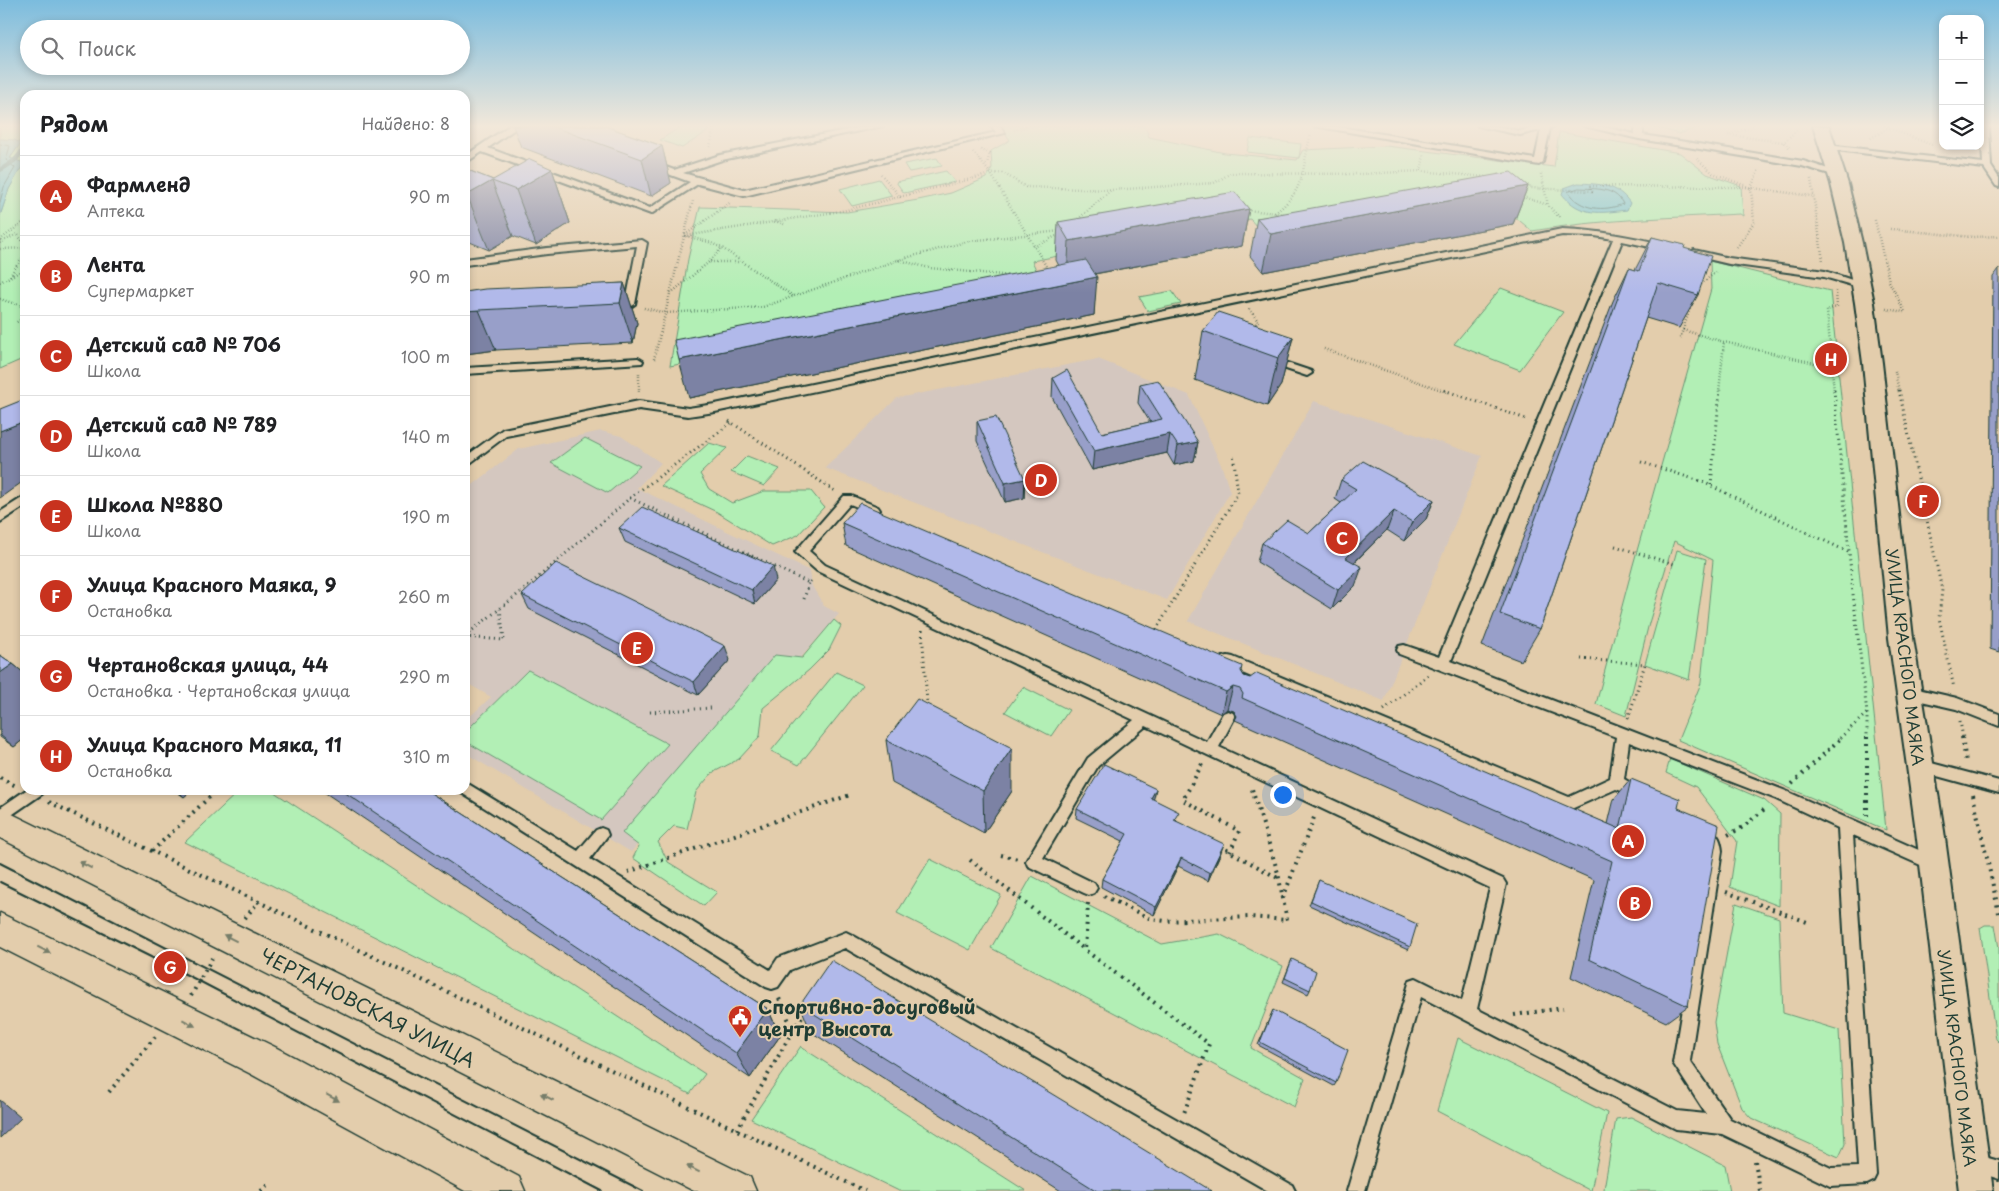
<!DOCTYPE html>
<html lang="ru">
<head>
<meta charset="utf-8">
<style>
	body { margin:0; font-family:"Playpen Sans",sans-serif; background:#f6f6f6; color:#202124 }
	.controls { position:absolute; right:15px; top:15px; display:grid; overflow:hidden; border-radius:10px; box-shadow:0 2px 8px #0003 }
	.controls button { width:45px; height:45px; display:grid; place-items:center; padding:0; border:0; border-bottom:1px solid #e0e0e0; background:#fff; color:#202124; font:25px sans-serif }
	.you { position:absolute; left:1282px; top:794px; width:18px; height:18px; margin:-12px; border:4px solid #fff; border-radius:50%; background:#1a73e8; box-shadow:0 0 0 8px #1a73e833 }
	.badge { display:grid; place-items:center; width:32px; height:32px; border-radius:50%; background:#c8321e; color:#fff; font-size:16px; font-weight:700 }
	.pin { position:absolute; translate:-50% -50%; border:2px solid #fff; box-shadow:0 1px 5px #0006 }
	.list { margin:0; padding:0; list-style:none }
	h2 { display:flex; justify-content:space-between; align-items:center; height:65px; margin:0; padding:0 20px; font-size:21px }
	h2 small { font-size:16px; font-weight:400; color:#757577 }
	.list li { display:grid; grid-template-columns:32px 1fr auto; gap:15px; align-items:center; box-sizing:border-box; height:80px; padding:0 20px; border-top:1px solid #e0e0e0 }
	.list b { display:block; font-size:19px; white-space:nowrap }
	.list p { margin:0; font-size:16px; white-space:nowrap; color:#757577 }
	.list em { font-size:16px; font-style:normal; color:#757577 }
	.icon { flex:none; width:28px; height:28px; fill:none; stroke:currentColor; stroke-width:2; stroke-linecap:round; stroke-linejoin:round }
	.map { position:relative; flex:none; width:1999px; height:1191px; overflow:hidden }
	.search { position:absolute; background:#fff; box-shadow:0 2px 8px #0003; left:20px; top:20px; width:450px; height:55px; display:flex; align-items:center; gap:12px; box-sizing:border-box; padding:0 18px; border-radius:28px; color:#757577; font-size:19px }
	.panel { position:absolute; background:#fff; box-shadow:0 2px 8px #0003; left:20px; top:90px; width:450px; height:705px; border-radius:15px }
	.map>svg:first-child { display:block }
</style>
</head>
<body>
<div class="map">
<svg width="1999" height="1191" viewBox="0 0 1999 1191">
	<rect width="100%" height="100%" fill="#e3cdac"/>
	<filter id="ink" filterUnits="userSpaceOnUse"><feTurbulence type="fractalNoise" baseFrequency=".02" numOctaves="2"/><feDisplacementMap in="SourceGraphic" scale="10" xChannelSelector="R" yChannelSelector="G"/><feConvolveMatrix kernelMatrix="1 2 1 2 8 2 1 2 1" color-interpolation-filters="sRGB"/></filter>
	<g filter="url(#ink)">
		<path fill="#d4c7bf" d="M1098,359L1189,395L1222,467L1230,492L1167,600L825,468L897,398Z
			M1314,401L1482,456L1384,701L1188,621Z
			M601,431L621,436L661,463L637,488L810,571L812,586L824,606L839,614L631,852L465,753V721L491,697L465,682V491L519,449Z"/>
		<path fill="#b2efb5" stroke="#689674" d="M0,126H25V358L0,369V216L9,189L24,163L10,159L20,143L14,140L0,139Z
			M682,126H699L710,130L682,148L660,140Z
			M1000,126H1145L1149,137L1225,153L1297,160L1303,150L1386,146L1554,167L1559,132L1680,153L1707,174L1741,186L1743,216L1740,214C1671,218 1600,219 1532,231L1496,201L1272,244L1250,219L1032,261L1046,291L670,366L688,259L700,207L847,212L918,200L951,193L986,178L992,168L991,151L1010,140Z
			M1650,126H1703L1679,134Z
			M1250,138L1301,144L1299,158L1247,152Z
			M937,158L942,166L909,172L904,164Z
			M946,171L955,182L904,193L896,182Z
			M879,179L892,196L852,206L840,189Z
			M1710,261L1830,291L1886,830L1678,740L1701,683L1713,560L1674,541L1649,623L1626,716L1596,704L1633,565L1711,289Z
			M1501,288L1563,312L1520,370L1454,344Z
			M1172,291L1181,304L1148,311L1139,297Z
			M585,438L640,466L608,493L551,463Z
			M709,443L727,448L700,474L709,489L732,503L764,491H811L824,507L798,535L772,546L717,512L661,486Z
			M747,456L780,469L764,486L731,472Z
			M1677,550L1706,559L1689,680L1645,664Z
			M834,620L841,626L829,650L809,670L763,708L760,736L739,759L712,773L696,792L687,829L674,826L658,842L668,862L717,892L704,906L633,858L639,846L622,833L775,655L802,658Z
			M528,670L668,744L601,820L465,741V732Z
			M836,672L863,685L799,765L771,751Z
			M1023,687L1069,710L1051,736L1005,712Z
			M1670,759L1764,800L1780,814L1779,906L1730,887L1737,841L1696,787L1666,773Z
			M240,790H271L705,1074L690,1094L185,842Z
			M930,859L1001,895L970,950L897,913Z
			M1032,876L1162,944L1219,934L1283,966L1251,1048L1305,1078L1294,1107L991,948Z
			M1736,903L1779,918L1783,1013L1839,1030L1845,1144L1839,1157L1751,1118L1742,1108L1717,1044L1714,1022Z
			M1985,925H1995L1999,948V1042L1996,1039L1980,928Z
			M1458,1038L1607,1113L1591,1191L1437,1111Z
			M801,1046V1047L1026,1191H899L751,1119Z
			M1631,1117L1725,1165L1730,1191H1606L1604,1189L1616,1119Z"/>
		<path fill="#77c7d0" stroke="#549092" d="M0,139L14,140L21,143L10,158L24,163L9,189L0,216Z
			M1578,183C1599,184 1617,184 1630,203L1627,210C1601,213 1580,217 1562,194L1564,188Z"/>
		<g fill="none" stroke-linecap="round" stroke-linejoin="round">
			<path stroke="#427472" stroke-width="1" d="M0,144L10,146L6,160L15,168L4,187L0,202
				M1579,188C1595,189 1615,187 1623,204C1604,212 1580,210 1568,192Z"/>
			<path stroke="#549092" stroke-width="4.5" d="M0,170C14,162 23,156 25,139"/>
			<g stroke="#1f3d34" stroke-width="4">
				<path id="lane" d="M509,126H519L488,148L650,208L690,182L649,167V163L652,162L674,170L720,155L866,126H883L722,160L683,173L744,190L996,132L991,126H1000L1005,133L744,196L698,184L651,214L482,152L465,163V156Z
					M1314,126H1334L1535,159L1541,130L1520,135L1478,126H1497L1520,131L1539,126H1554L1550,128L1543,162L1539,165Z
					M1584,126H1600L1635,134V126H1643V135L1803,161L1841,173L1837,176L1802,166L1639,139Z
					M1981,126H1989L1991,166L1999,178V187L1996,186L1984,168L1828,149L1824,147L1828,145L1983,163Z
					M1562,229C1598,230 1632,237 1667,245L1669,247L1664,250L1622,241L1451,661L1786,791L1939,859L1942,864L1939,869L1934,871L1853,835L1876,1175L1873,1181L1867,1184L1830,1186L1722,1134L1676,1129L1670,1126L1421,997L1365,1191H1347L1410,980L1416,978L1462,1001L1490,888L1146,726L1098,766L1043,858L1094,883L1097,888L1094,893L1089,895L1084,893L1028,866L1026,861L1088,758L1134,720L817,571L795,552L844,496H852L878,507L880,510L874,514L850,504L809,551L825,565L1207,742L1223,713L1228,711L1233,713L1235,717L1219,747L1503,879L1506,884L1477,1009L1677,1111L1706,1114L1673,1063L1708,851L1707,845L1702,836L1704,831L1709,829C1719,833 1721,842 1722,851L1690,1061L1730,1119L1831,1168L1858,1167L1838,828L1776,799L1629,742L1624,779L1629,782L1631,786L1629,790L1624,792L1616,789L1569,810L1223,665L1221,661L1223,657L1228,656L1233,657L1569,797L1610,778L1616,737L1399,654L1397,650L1399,646L1404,645L1439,657L1613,239L1595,236L1562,235L715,412L688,416L639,409L506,436L465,467V457L503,429L639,401L688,408L715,404Z
					M642,240L647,243L635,304C629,309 615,311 609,306L611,304L626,302L637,246L547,254L465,265V259L547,248Z
					M1694,250L1729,258L1825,271L1867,285L1862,288L1824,277L1729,264L1691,255L1689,253Z
					M638,358L643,361L642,363L465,374V368Z
					M1272,358L1311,371L1312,373L1307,376L1268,363L1267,361Z
					M25,496V506L0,522V512Z
					M1909,687L1957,698L1999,714V726L1956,709L1904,697L1902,693L1904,689Z
					M1920,760L1999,781V793L1915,770L1913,766L1915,762Z
					M465,782L578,851L596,830L601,828L606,830L608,835L590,859L770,970L778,958L846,932L852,935L1292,1185L1295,1191H1268L845,948L790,970L778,987L772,989L766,987L460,792L459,790H465Z
					M26,790H44L42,794L0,823V808Z
					M1974,1154L1999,1161V1179L1968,1169L1965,1163L1968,1157Z"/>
			</g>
			<g stroke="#1f3d34" stroke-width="4">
				<path id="street" d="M1813,126H1829L1848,184L1862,243L1874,303L1882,363L1913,638L1944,831L1993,1191H1959L1916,831L1889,638L1863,363L1855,303L1845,243L1831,184Z"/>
			</g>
			<g stroke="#1f3d34" stroke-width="3">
				<path id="secondary" d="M0,808L750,1177L756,1191H694L0,838Z
					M0,913L275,1047L519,1177L525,1191H465L249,1073L0,947Z"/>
			</g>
			<path stroke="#1f3d34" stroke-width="2.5" stroke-dasharray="0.5 2.5" stroke-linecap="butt" d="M1683,126L1696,132
				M1884,126L1932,145
				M1014,130L1027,126
				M1730,134L1755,126
				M1728,135L1784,142L1790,148
				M1871,138L1891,126
				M1783,143L1797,130
				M710,147L714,126
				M981,150L990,153L986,167
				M973,152L991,174L1049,271
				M1697,159L1713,173L1751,188L1754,222L1736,249
				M1421,171L1424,155
				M881,174L901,198
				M1541,174L1548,205L1561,219
				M1811,179L1823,261
				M1522,184L1530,186V188L1592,191L1590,186L1745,187L1812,196
				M1751,188L1759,169
				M1520,196L1548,205
				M1247,210L1285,214
				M1275,213C1307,189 1301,169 1311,134
				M1875,220L1889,281L1905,312
				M775,221L784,224
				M1076,221L1111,190
				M1890,229L1973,237L1999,236
				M685,235L731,202
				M685,236L847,210L991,174L1003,173L1026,187L1111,190L1214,183L1231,173L1360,174L1421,171L1486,177
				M686,236L709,242L722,248L793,296
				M0,240L25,221
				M0,243L17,234L25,244
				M1034,247L1060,234
				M0,249L25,248
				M898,260L969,241L1060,231
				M710,262H740
				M10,276L25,253
				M0,282L25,269
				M1699,286L1717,271
				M671,293L709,262L722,248
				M0,299L25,307
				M644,308L666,313L763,307L898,260L930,268L1012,276
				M1249,309L1258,321L1254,326
				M1886,309L1904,312
				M17,322L25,316
				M1683,330L1724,342L1832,367
				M1680,338L1692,303
				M1324,349L1447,392
				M654,359L693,200
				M1895,371L1899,392
				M639,373V392
				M1719,392L1724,342
				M1834,392L1827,310L1837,307L1836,291"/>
			<path stroke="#1f3d34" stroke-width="3" stroke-dasharray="1 4" stroke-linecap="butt" d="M1444,390L1526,419
				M1834,390L1853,594L1867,713V738
				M1899,390L1942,590L1939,618L1954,688
				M729,421L835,491
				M1641,462L1703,482L1848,552
				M1711,485L1720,390
				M630,498L809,583L812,579
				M1615,546L1674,564
				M804,599L809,583
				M922,630L927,702
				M1156,630L1238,493L1233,453
				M465,636L526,588L630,498L731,423
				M465,637L504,640L500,609
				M1581,659L1645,664L1628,719
				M1384,710L1428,675
				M650,712L711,708
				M1960,721L1963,738
				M1840,738L1867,713"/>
			<path stroke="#1f3d34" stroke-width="4" stroke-dasharray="2 5" stroke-linecap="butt" d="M1867,737V817
				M1962,737L1966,762
				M1202,764L1183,800L1239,831L1230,852
				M0,778L16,786
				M1792,784L1842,737
				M1973,795L1999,913
				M49,802L865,1191
				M1728,835L1743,827L1767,807
				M1220,846L1278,878
				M152,851L217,790
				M1001,855L1018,859
				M970,860L1085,950
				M628,872L850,795
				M1726,892L1810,923
				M1104,896L1151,919L1165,921L1250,917L1287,920L1278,873L1251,786
				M1283,898L1315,815
				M1088,903L1085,950L1209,1044L1184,1113
				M245,918L259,901
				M191,996L212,958
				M1514,1015L1563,1008
				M793,1030L805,1012
				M109,1092L155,1037
				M737,1130L793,1030L778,996
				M1755,1161L1760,1191
				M261,1191L271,1182"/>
			<use href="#lane" fill="#e3cdac" fill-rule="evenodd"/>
			<use href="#street" fill="#e3cdac" fill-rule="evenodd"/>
			<use href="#secondary" fill="#e3cdac" fill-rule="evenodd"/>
			<path stroke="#1f3d34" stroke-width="2" d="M0,863L643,1191
				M0,882L199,981L602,1191"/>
		</g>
		<path fill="#989fc9" stroke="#1f3d34" d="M513,126H605L662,146L671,183L651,196L521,147Z
			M465,169L493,180L552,169L570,223L536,245L513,236L489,250L465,240Z
			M1528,186L1513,224L1263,272L1250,256L1257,218Z
			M1249,209L1242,246L1095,274L1094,315L689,398L1059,266L1056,260L1058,222Z
			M1652,237L1684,248L1698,295L1679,328L1646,318L1540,629L1521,661L1482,646L1613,301L1629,268L1635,270Z
			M1999,269V652L1990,649L1993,277Z
			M624,283L637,323L633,343L496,350L465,354V292Z
			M1203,331L1293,337L1281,385L1267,406L1195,380Z
			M1053,378L1102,433L1150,422L1138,403L1140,384L1198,442L1194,461L1174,465L1167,453L1092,470L1052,397Z
			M977,421L1025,479L1024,498L1005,502L977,441Z
			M1341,480L1434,500L1426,519L1404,541L1387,530L1354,563L1355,586L1332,609L1257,562L1262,543L1309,533L1341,503L1335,499Z
			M842,523L1241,671L1244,676L1608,824L1614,799L1631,779L1678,808L1688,1006L1666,1022L1571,977L1594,880L1235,720L1237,716L1234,711L1227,709L1221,714L846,546Z
			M619,528L776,580L755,604L625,542Z
			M522,595L730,660L698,695L529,609Z
			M0,655L13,664L25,674V738L14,747L0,737Z
			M886,740L1012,791L984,833L892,783Z
			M174,790H192L184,797Z
			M321,790H426L768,1009L780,1036L750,1078Z
			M1154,798L1153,799L1177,820L1176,821L1221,852L1208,881L1178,866L1154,915L1101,887L1102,879L1123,841L1076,818L1077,809Z
			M1319,880L1410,947L1408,950L1309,905Z
			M1292,959L1310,990L1308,994L1283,982Z
			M800,1005L1212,1191H1061L811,1032Z
			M1273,1010L1336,1083L1334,1086L1258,1045Z"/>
		<path fill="#7c82a4" stroke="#1f3d34" d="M662,146L671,183L651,196L642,159Z
			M552,169L570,223L536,245L516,190Z
			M492,181L513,236L489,250L467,195Z
			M1528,186L1513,224L1263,272L1271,234Z
			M1249,209L1242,246L1067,279L1069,241Z
			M1097,277L1094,315L689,398L679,360Z
			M624,283L637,323L633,343L620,303Z
			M479,310L496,350L465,354V311Z
			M1293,337L1281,385L1267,406L1278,358Z
			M25,421V480L0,498V431Z
			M1170,434L1167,453L1092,470L1094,451Z
			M1198,442L1194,461L1174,465L1178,446Z
			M1025,479L1024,498L1005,502V483Z
			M1434,500L1426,519L1404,541L1412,522Z
			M1394,511L1387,530L1339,577L1346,558Z
			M773,566L776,580L755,604L752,590Z
			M1362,567L1355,586L1332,609L1338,590Z
			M725,646L730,660L698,695L694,682Z
			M13,664L25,674V738L14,747L0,735V673Z
			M1233,687L1227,709L1221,714L1226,692Z
			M1012,748V791L984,833L983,791Z
			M1156,789L1154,798L1149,807L1151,798Z
			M177,790H192L184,797Z
			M1224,844L1221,852L1208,881L1210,873Z
			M1181,858L1178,866L1154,915L1156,907Z
			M768,1009L780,1036L750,1078L736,1053Z
			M0,1100L21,1118L0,1138Z"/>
		<path fill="#b1b9ea" stroke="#1f3d34" d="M551,126H605L662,146L642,159Z
			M530,159L552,169L516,190L492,181L467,195L465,194V169L493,180Z
			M1511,172L1528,186L1271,234L1257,218Z
			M1235,192L1249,209L1069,241L1058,222Z
			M1652,237L1685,245L1684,248L1711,256L1698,295L1658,283L1540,629L1500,614L1629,268L1639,271Z
			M1086,260L1097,277L679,360L674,340Z
			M624,283L620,303L479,310L465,311V292L485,289Z
			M1218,312L1293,337L1278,358L1203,331Z
			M1067,370L1102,433L1162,419L1140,384L1158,380L1198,442L1178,446L1170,434L1094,451L1053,378Z
			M25,399V421L0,431V409Z
			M996,417L1025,479L1005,483L977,421Z
			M1363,461L1434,500L1412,522L1394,511L1346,558L1362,567L1338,590L1262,543L1287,520L1309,533L1356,489L1341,480Z
			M860,503L1242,666L1241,671L1244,676L1250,678L1257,673L1620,829L1631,779L1680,799L1678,808L1719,825L1688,1006L1589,959L1612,861L1242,698L1243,694L1240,689L1233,687L1226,692L842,523Z
			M642,507L773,566L752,590L619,528Z
			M556,563L725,646L694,682L522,595Z
			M0,655L13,664L0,673Z
			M917,699L1012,748L983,791L886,740Z
			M1104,764L1156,789L1151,798L1179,812L1174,820L1224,844L1210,873L1181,858L1156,907L1102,879L1127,834L1077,809Z
			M341,790H426L768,1009L736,1053Z
			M1319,880L1417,924L1410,947L1311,901Z
			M1292,959L1316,971L1310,990L1285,978Z
			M831,960L1212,1191H1097L800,1005Z
			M1273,1010L1348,1050L1336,1083L1260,1042Z"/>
		<defs><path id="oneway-solid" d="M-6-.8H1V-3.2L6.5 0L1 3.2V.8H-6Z" transform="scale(1.25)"/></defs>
		<g fill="#777e6a">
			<use href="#oneway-solid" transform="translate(85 865) rotate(-153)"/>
			<use href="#oneway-solid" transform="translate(230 938) rotate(-153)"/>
			<use href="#oneway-solid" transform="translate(44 950) rotate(27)"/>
			<use href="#oneway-solid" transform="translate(189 1023) rotate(28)"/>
			<use href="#oneway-solid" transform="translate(547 1097) rotate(-153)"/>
			<use href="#oneway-solid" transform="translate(333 1098) rotate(28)"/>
			<use href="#oneway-solid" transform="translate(693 1169) rotate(-153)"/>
		</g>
	</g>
	<linearGradient id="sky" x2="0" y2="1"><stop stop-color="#7bbcde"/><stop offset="0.43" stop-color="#f2e8da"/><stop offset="1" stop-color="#f2e8da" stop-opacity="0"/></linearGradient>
	<rect width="1999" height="293" fill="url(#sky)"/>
	<defs>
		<g id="civic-pin" transform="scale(1.25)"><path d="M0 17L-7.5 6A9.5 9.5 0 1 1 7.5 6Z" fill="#c8321e" stroke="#e3cdac"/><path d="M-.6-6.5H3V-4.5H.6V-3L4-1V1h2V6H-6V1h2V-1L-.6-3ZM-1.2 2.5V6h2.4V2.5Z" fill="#fff"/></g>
	</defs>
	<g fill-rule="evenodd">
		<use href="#civic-pin" x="740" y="1017"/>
	</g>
	<g text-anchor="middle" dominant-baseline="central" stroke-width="4" stroke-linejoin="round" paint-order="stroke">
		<g font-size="16" fill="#1f3d34" stroke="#e3cdac">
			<text transform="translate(1906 657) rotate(83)">УЛИЦА КРАСНОГО МАЯКА</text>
			<text transform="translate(1958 1058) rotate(83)">УЛИЦА КРАСНОГО МАЯКА</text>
		</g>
		<g font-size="19" font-weight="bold" fill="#1f3d34" stroke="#e3cdac" text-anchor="start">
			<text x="758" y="1006">Спортивно-досуговый<tspan x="758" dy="22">центр Высота</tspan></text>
		</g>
		<g font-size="19" fill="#1f3d34" stroke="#e3cdac">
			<text transform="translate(368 1007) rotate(27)">ЧЕРТАНОВСКАЯ УЛИЦА</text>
		</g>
	</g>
</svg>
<div class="controls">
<button>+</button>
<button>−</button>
<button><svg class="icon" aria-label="layers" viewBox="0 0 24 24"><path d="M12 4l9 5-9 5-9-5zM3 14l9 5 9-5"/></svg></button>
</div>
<div class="you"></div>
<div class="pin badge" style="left:1628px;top:841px">A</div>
<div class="pin badge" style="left:1635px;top:903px">B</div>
<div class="pin badge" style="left:1342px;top:538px">C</div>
<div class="pin badge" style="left:1041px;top:480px">D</div>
<div class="pin badge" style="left:637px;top:648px">E</div>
<div class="pin badge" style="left:1923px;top:501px">F</div>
<div class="pin badge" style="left:170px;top:967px">G</div>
<div class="pin badge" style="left:1831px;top:359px">H</div>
<div class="search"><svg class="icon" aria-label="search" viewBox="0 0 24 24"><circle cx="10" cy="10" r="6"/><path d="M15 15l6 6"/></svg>Поиск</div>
<section class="panel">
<h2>Рядом<small>Найдено: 8</small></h2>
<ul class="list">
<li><span class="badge">A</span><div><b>Фармленд</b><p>Аптека</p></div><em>90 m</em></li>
<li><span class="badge">B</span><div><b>Лента</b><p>Супермаркет</p></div><em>90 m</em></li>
<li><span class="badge">C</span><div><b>Детский сад № 706</b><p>Школа</p></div><em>100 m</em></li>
<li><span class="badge">D</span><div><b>Детский сад № 789</b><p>Школа</p></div><em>140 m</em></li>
<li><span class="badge">E</span><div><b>Школа №880</b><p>Школа</p></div><em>190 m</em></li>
<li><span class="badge">F</span><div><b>Улица Красного Маяка, 9</b><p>Остановка</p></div><em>260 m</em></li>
<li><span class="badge">G</span><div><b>Чертановская улица, 44</b><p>Остановка · Чертановская улица</p></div><em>290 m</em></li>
<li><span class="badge">H</span><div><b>Улица Красного Маяка, 11</b><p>Остановка</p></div><em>310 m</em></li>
</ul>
</section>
</div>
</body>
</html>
